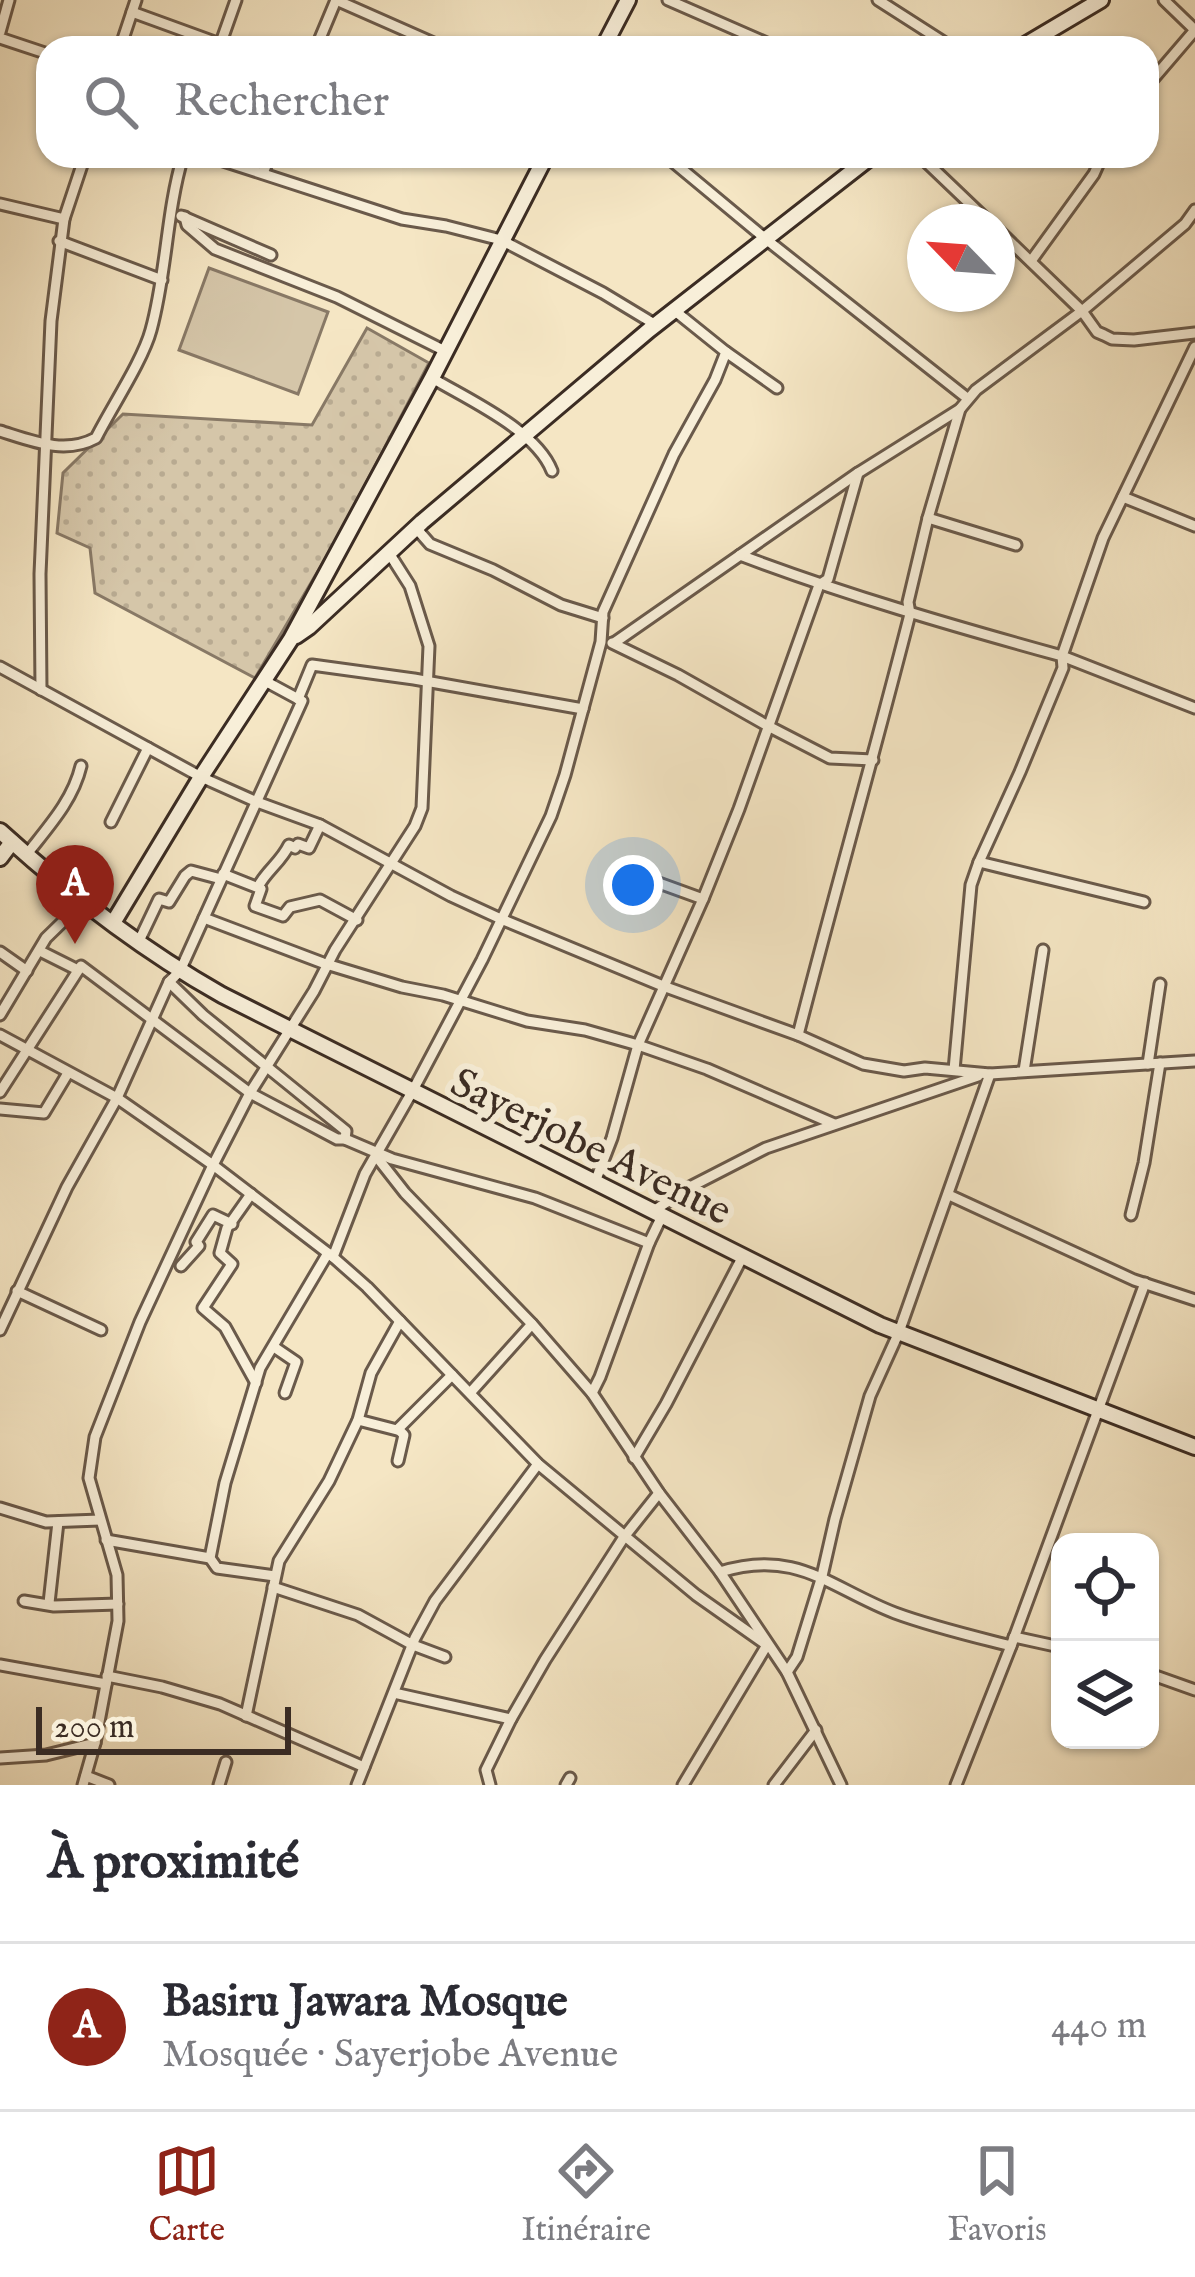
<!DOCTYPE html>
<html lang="fr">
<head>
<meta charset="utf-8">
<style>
  body { margin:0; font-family:"IM FELL English",serif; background:#f7f7f7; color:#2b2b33 }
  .controls { position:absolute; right:36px; bottom:36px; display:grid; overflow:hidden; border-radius:24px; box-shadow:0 3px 9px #0004 }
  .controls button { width:108px; height:108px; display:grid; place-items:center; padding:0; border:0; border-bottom:3px solid #e1e1e2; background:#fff; color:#2b2b33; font:60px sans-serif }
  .compass { position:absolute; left:907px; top:204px; width:108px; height:108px; border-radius:50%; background:#fff; box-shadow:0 3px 9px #0004; rotate:295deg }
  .scale { position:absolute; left:36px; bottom:30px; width:255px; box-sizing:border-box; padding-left:12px; border:6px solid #3b2c23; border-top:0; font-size:33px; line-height:42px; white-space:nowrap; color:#3b2c23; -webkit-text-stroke:9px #f8efd9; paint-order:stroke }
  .you { position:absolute; left:633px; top:885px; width:42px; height:42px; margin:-30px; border:9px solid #fff; border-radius:50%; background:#1a73e8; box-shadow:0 0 0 18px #1a73e833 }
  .badge { display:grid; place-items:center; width:78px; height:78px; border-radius:50%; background:#8f2418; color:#fff; font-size:39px; font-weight:700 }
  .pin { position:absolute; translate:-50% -99px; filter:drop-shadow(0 3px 6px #0008) }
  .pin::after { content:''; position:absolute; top:63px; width:42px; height:36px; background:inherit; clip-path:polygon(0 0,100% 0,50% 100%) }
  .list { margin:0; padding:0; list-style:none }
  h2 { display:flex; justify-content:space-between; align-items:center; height:156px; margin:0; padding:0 48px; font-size:51px }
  h2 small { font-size:39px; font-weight:400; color:#7c7c81 }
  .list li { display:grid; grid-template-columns:78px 1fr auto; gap:36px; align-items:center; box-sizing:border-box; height:168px; padding:0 48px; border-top:3px solid #e1e1e2 }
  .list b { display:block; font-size:45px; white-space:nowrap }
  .list p { margin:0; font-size:39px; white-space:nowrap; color:#7c7c81 }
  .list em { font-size:39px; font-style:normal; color:#7c7c81 }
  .icon { flex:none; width:66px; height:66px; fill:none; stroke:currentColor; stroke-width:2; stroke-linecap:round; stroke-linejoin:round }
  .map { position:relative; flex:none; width:1195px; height:1785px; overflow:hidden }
  .search { position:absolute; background:#fff; box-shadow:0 3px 9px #0004; left:36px; right:36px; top:36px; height:132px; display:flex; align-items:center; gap:30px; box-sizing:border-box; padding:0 42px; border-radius:36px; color:#7c7c81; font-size:45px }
  .sheet { height:324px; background:#fff }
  nav { display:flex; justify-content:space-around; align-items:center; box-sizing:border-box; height:168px; border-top:3px solid #e1e1e2; background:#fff; font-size:33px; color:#7c7c81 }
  nav a { display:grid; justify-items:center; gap:6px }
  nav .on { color:#8f2418 }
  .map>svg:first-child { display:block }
  .green { fill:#d5c6a9; stroke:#887966; stroke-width:3 }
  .park { fill:url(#park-dots); stroke:#887966; stroke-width:3 }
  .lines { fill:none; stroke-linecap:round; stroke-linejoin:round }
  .street-casing { stroke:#6a5a4b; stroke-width:15 }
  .secondary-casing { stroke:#3b2c23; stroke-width:20 }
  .street { stroke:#f8efd9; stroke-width:9 }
  .secondary { stroke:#f8efd9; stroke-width:14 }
  .labels { text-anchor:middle; stroke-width:12; stroke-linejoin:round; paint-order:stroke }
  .street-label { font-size:42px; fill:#3b2c23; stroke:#f8efd9 }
</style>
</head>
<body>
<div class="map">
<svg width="1195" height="1785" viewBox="0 0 1195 1785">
  <defs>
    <pattern id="park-dots" width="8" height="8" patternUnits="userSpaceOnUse" patternTransform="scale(3)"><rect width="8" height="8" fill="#d5c6a9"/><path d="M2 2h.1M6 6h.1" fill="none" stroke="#b8aa91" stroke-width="1.8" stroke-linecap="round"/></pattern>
  </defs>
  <rect width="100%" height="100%" fill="#f5e6c4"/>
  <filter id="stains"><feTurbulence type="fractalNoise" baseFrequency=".00167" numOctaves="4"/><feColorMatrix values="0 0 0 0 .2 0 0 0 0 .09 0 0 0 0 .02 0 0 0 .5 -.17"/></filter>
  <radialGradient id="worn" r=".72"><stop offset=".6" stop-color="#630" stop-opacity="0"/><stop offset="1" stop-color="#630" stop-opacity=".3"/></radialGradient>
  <polygon class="green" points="209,268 328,312 298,394 179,350"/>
  <polygon class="park" points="367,328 429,363 335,542 255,678 95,593 90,548 57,533 63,473 123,414 312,425"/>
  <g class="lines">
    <defs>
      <g id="street">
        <polyline points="336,0 445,48"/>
        <polyline points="668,0 778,48"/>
        <polyline points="878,0 953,48"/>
        <polyline points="1164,0 1195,30"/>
        <polyline points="132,12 220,44"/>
        <polyline points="0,32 9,0"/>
        <polyline points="0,38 48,54"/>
        <polyline points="120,48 136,0"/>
        <polyline points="219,48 236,0"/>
        <polyline points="316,48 336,0"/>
        <polyline points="1147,86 1195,30"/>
        <polyline points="208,156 402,219 446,226 501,240 603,293 656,325"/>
        <polyline points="666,156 767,240 967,398"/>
        <polyline points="920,156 989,222"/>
        <polyline points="263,173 270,156"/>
        <polyline points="0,204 64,219"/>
        <polyline points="181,216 271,255"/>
        <polyline points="185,217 187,225 215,249 337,297 445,351"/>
        <polyline points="997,229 1082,311 1097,332 1104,335 1112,339 1134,340 1195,333"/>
        <polyline points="59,241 162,280"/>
        <polyline points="1031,261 1094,174 1102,156"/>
        <polyline points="1195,347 1103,538 1062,656 1195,708"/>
        <polyline points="726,352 777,388"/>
        <path d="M432 378C469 400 536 430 552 471"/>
        <path d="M0 431C32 441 65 455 96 438 111 408 143 360 151 330 167 272 166 213 183 156"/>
        <polyline points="1123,497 1195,526"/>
        <polyline points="928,518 1016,545"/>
        <polyline points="416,528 430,544 493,570 561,605 603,618"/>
        <path d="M740 555C846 595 953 626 1062 656L1063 668 1020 772 979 862 971 885 954 1070"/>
        <polyline points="612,643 678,675 768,726 830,758 873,760"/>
        <polyline points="614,643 858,473 960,409 976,390 1082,311 1185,224 1195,210"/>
        <polyline points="0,667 201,777 257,802 320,825 451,896 501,919 663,986 798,1035 863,1064 904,1071 925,1068 990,1074 1195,1061"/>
        <polyline points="41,690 40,574 51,321 64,219 85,156"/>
        <polyline points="298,699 312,665 414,679 583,709"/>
        <polyline points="111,822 148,748"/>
        <path d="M27 854C49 826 73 800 81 766"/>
        <polyline points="979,862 1144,902"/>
        <polyline points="623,870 703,899"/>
        <polyline points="223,874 261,889 255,906 283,916 290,907 320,900 357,920"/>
        <path d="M258 887C266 871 281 862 289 845L295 848 298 844 309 848 320 825"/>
        <polyline points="204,918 323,963 402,987 443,995 527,1021 585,1030 638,1045 707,1069 834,1124"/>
        <polyline points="139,941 159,899 169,902 185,876 191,871 221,879"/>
        <polyline points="40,951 78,970"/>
        <polyline points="0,952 27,971"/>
        <polyline points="169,982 203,1015 346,1131 345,1139"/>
        <polyline points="0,1015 46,938 85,900"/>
        <polyline points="0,1035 117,1098 213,1165 333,1257 367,1287 538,1464 696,1595 767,1645 683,1785"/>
        <path d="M798 1035C834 895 874 755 910 614L908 602 928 518 960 409"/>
        <polyline points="1148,1064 1160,984"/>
        <polyline points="1024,1071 1043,950"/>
        <polyline points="0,1092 81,966 250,1093 337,1139 345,1139 392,1159 535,1198 649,1243"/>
        <polyline points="0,1109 44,1113 68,1073"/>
        <polyline points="376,1156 405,1193 532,1324 592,1393 659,1493 720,1572 787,1672 841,1785"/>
        <polyline points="595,1182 612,1138 638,1045 703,899 739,809 819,585 828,579 858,473"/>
        <polyline points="251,1194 227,1228 220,1253 232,1264 203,1308 225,1327 256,1383"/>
        <polyline points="949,1195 1134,1280 1195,1300"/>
        <polyline points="652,1212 688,1188 766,1148 978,1076"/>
        <polyline points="1131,1215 1144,1163 1160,1063"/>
        <polyline points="333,1257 365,1174 412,1092 482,960 551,816 565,775 601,642 603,612 674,454 715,380 726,352 675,311"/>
        <polyline points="181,1266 199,1246 196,1242 213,1215 232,1224"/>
        <polyline points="17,1291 101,1330"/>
        <polyline points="0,1330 67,1187 117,1098 169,982 180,971 302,701 265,681"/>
        <polyline points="274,1347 296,1362 285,1393"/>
        <polyline points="470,1393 532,1324"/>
        <polyline points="592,1393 600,1377 649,1243 662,1216"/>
        <polyline points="358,1420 397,1430 452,1375"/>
        <polyline points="634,1458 666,1404 743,1256"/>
        <polyline points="398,1461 404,1435 398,1429"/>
        <polyline points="0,1508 46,1522 100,1520"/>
        <polyline points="106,1540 210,1558"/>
        <path d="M720 1572C797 1548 830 1588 895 1613 933 1627 972 1636 1011 1646"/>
        <polyline points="275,1576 217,1568 210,1558 225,1483 260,1368 328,1253"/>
        <polyline points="273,1587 358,1615 413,1645 445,1657"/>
        <polyline points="24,1601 54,1606 118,1604"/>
        <polyline points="49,1603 58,1522"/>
        <polyline points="1014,1637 1060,1647"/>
        <polyline points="0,1665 106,1684"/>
        <polyline points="787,1672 797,1657 822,1576 835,1519 870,1396 899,1332 990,1074"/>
        <polyline points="1150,1674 1195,1690"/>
        <polyline points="107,1676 162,1687 220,1704 364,1767"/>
        <polyline points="394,1693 511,1719"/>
        <polyline points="246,1716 279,1561 329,1481 358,1420 371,1373 400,1321"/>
        <polyline points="0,1758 46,1755 95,1743"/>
        <polyline points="86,1776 109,1785"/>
        <polyline points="83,1785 95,1743 118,1621 117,1575 89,1478 95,1437 140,1322 213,1165 250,1093 314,991 335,950 415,826 422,808 429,646 410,586 389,553"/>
        <polyline points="219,1785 226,1762"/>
        <polyline points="357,1785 415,1638 435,1601 538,1464"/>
        <polyline points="490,1785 486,1770 511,1719 545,1660 624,1537 659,1493"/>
        <polyline points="566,1785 570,1778"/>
        <polyline points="774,1785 816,1730"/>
        <polyline points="956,1785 1011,1646 1145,1283"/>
      </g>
      <g id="secondary">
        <polyline points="603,48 628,0"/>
        <polyline points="1020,48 1101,0"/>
        <polyline points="296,636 309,627 422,522 649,330 872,156"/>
        <path d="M0 831C67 892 142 950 222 995L880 1325 1195 1447"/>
        <polyline points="0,858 12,842"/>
        <polyline points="113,923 201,777 291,639 432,378 546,156"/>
      </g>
    </defs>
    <use href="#street" class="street-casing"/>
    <use href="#secondary" class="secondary-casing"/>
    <use href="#street" class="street"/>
    <use href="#secondary" class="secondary"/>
  </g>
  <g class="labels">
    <g class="street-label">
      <text transform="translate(592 1145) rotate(26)" y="15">Sayerjobe Avenue</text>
    </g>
  </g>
  <rect width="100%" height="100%" filter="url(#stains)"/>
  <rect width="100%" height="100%" fill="url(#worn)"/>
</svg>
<div class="controls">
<button><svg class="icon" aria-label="locate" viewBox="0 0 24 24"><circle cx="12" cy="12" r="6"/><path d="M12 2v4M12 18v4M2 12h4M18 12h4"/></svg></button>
<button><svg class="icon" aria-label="layers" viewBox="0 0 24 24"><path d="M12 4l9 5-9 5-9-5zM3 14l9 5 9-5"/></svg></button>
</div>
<svg class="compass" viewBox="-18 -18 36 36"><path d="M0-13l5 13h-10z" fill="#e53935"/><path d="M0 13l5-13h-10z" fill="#7c7c81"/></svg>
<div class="scale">200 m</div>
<div class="you"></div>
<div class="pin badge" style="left:75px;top:944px">A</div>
<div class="search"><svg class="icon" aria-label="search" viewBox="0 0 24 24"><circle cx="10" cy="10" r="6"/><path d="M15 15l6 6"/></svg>Rechercher</div>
</div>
<section class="sheet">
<h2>À proximité<small></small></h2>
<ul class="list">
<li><span class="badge">A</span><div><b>Basiru Jawara Mosque</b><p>Mosquée · Sayerjobe Avenue</p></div><em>440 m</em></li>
</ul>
</section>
<nav>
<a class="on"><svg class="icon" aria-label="map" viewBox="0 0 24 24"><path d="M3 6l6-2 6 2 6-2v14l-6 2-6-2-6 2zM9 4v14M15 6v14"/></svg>Carte</a>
<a><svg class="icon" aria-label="directions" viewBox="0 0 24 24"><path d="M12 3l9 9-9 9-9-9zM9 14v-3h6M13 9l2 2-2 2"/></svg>Itinéraire</a>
<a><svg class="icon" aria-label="saved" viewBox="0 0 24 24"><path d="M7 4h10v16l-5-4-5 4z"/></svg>Favoris</a>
</nav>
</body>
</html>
